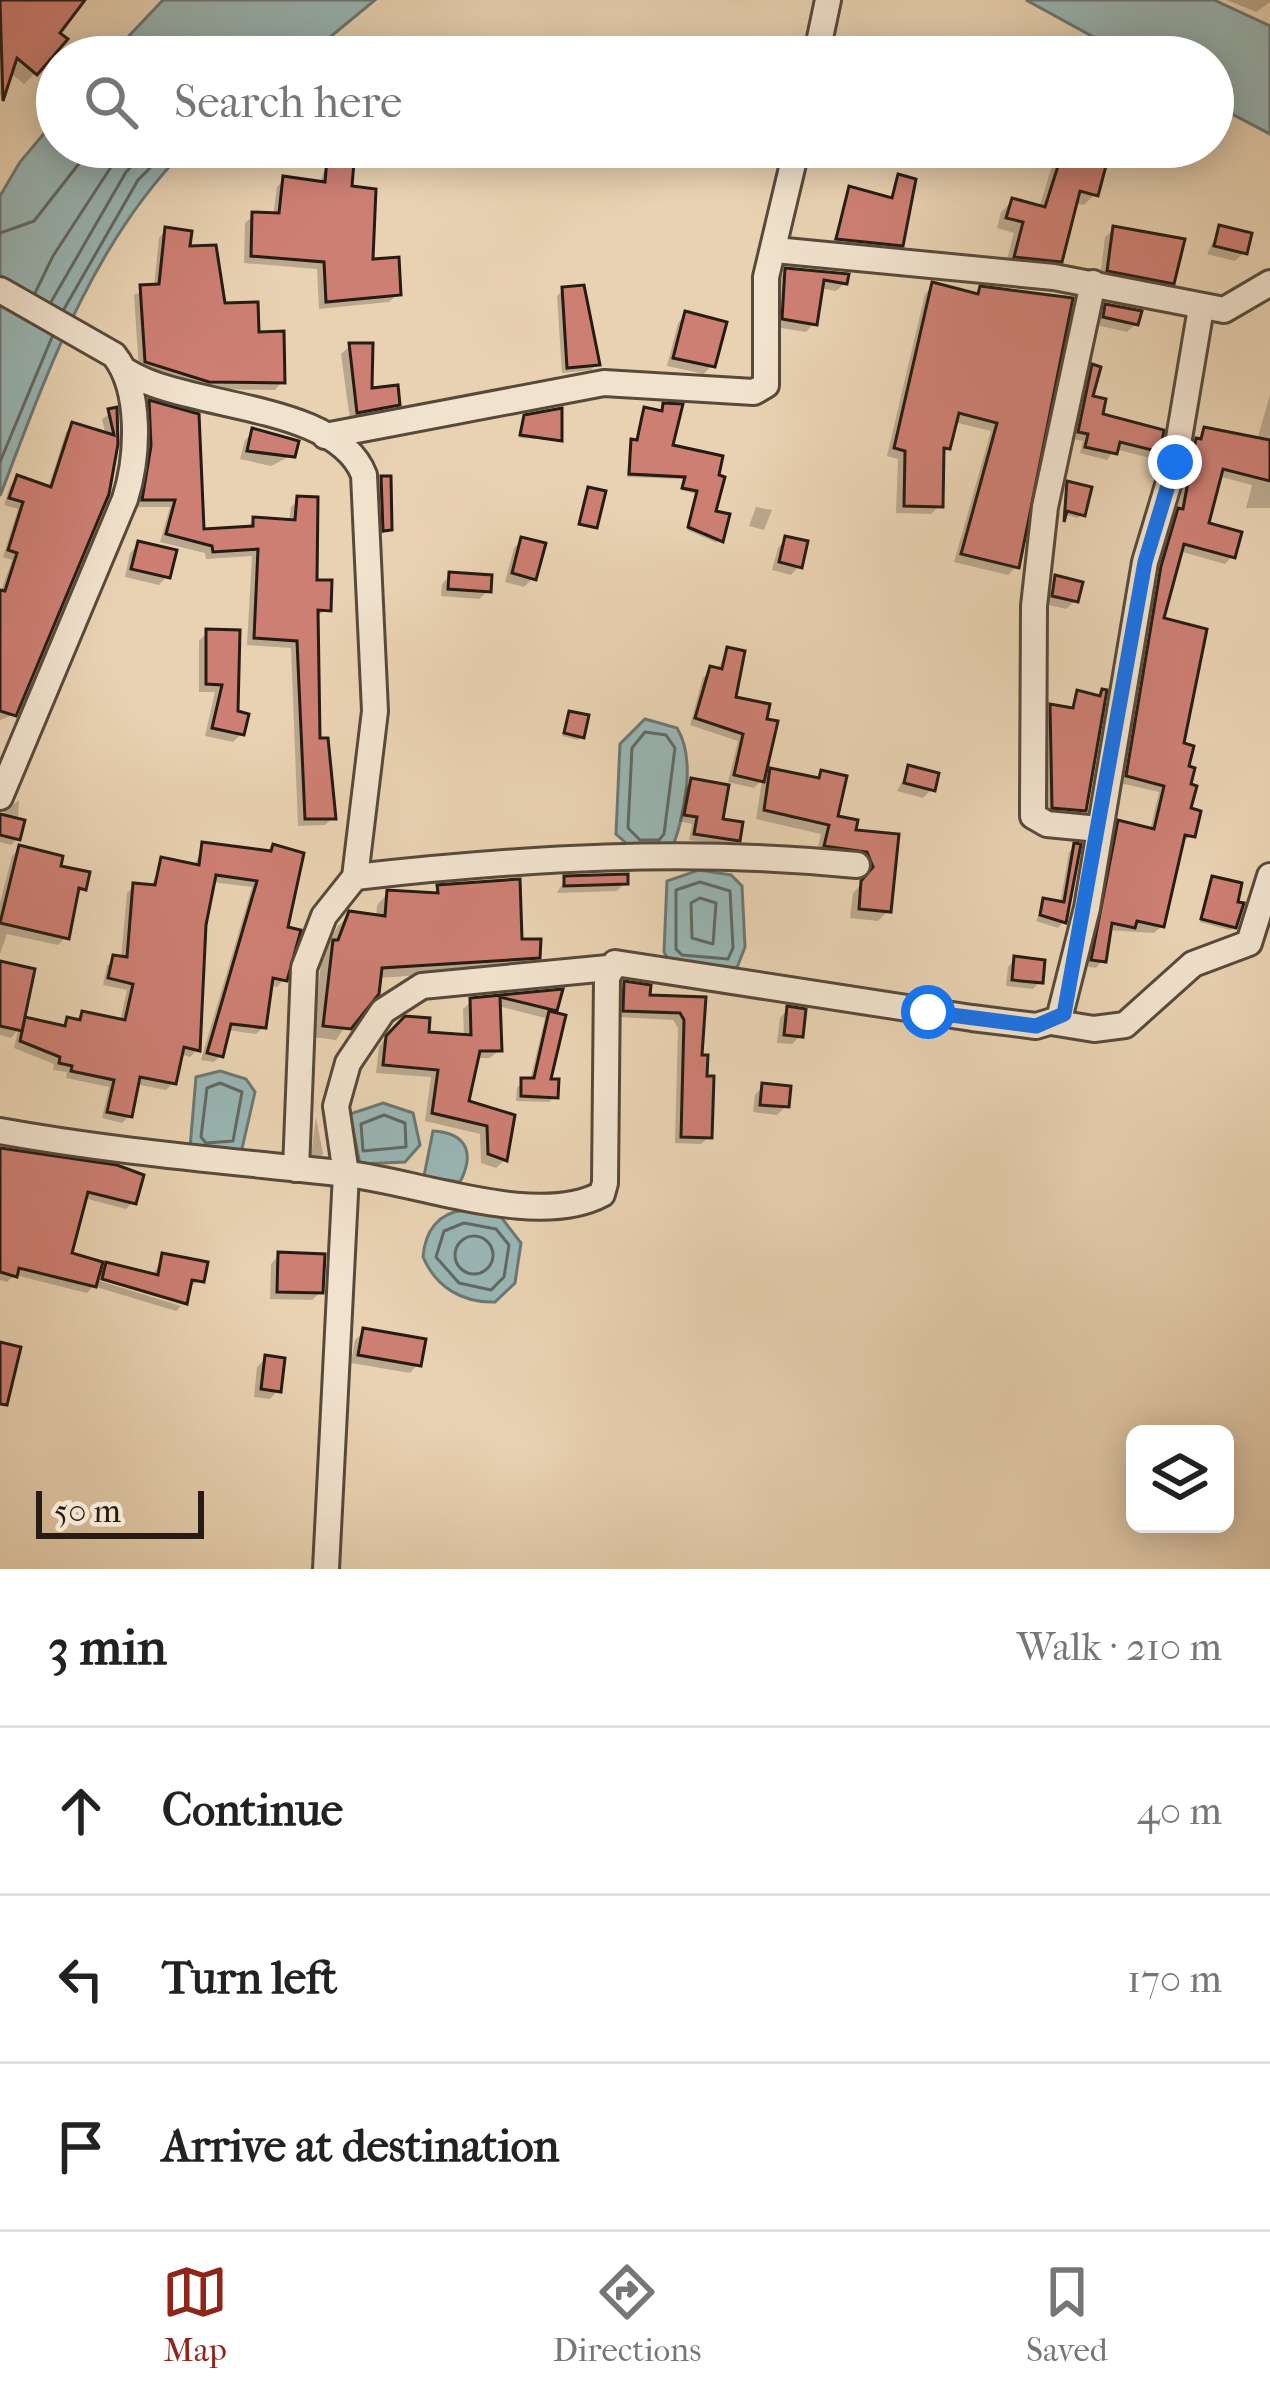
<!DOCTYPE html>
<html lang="en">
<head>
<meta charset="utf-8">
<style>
  body { margin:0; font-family:"IM FELL French Canon",serif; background:#f6f6f6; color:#222 }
  .controls { position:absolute; right:36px; bottom:36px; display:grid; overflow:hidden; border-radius:18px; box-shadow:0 6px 30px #0003 }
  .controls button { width:108px; height:108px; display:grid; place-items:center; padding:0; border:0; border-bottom:3px solid #e0e0e0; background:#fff; color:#222; font:60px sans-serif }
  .scale { position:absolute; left:36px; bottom:30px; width:168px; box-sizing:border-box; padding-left:12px; border:6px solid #261c13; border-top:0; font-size:33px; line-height:42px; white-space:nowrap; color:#261c13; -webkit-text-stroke:9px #f1e2cd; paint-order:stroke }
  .stop { position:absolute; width:36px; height:36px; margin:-27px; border:9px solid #1a73e8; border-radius:50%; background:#fff }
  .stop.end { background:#1a73e8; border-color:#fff; box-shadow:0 3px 12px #0008 }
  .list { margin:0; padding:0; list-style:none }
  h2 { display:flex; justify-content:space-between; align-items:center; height:156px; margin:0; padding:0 48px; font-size:51px }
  h2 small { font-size:39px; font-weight:400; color:#767676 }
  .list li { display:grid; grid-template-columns:78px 1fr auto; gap:36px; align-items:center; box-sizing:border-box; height:168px; padding:0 48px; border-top:3px solid #e0e0e0 }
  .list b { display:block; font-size:45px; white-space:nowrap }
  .list em { font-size:39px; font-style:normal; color:#767676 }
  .icon { flex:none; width:66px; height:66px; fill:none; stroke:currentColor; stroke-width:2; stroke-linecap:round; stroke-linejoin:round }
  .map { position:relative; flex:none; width:1270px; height:1569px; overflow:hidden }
  .search { position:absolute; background:#fff; box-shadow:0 6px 30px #0003; left:36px; right:36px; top:36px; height:132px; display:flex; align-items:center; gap:30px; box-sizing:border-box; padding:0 42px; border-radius:66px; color:#767676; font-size:45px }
  .sheet { height:660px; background:#fff }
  nav { display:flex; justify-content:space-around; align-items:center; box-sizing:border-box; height:168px; border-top:3px solid #e0e0e0; background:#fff; font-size:33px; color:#767676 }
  nav a { display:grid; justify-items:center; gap:6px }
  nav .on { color:#8f2418 }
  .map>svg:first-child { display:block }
  .water { fill:#99b6b4; stroke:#6b7874; stroke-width:3 }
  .shadow { fill:#0003 }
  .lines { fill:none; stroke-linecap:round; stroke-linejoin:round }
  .shore { stroke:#606964; stroke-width:3 }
  .building { fill:#cd7f73; stroke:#261c13; stroke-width:3 }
  .minor-casing { stroke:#574a3b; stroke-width:30 }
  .minor { stroke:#f1e2cd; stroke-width:24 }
  .route { stroke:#1a73e8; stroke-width:15 }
</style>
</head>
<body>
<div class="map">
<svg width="1270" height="1569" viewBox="0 0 1270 1569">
  <rect width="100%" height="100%" fill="#e9d2b2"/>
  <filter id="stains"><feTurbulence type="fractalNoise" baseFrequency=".00167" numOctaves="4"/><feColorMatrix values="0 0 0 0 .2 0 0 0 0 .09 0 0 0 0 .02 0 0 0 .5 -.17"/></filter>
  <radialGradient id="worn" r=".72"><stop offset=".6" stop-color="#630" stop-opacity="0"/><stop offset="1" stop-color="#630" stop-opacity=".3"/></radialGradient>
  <g class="water">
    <polygon points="163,0 375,0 306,57 109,57"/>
    <polygon points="1026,0 1214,0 1270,26 1270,134 1213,104 1213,57 1130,57"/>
    <path d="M57 118V147H188C93 241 47 373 0 496V196L20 162Z"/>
    <path d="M645 719 677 728C696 759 685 813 673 846L635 851 616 834 620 744Z"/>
    <polygon points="699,870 731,875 742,886 745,947 736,970 669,961 664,952 667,881"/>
    <polygon points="220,1071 246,1079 255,1092 241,1153 190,1148 196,1077"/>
    <polygon points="383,1103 413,1113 420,1145 405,1162 360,1164 350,1114"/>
    <path d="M433 1131C467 1133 475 1153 460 1182L424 1176Z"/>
    <path d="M464 1210 501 1217 521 1243 515 1283 495 1302C462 1303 436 1287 423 1257 425 1231 438 1213 464 1210Z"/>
  </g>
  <g class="shadow">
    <polygon points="0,0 80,0 35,73 24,84 9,72 0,98"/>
    <polygon points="1227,0 1270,0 1270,2 1256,12"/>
    <polygon points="874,147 889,147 913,153 910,156"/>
    <polygon points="940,147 970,147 964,152"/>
    <polygon points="1058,147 1108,147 1095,194 1084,205 1074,203 1060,260 1049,271 1005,267 1014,233 997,228 1001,212 1012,201 1039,208"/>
    <polygon points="328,162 348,189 370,262 398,294 389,302 319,309 317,269 244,263 245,223 254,215 273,216 277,187 285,179 319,184"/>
    <polygon points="899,178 901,244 894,251 832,245 850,189 889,200"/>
    <polygon points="1220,228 1244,253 1235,261 1207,254"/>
    <polygon points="1114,229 1172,282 1163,291 1100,279 1105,237"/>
    <polygon points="166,230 187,249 223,306 256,335 282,382 275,390 200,389 139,369 134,295 154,287 159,238"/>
    <polygon points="786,271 845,283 836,291 820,288 814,323 806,332 775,327 778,279"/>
    <polygon points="933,286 975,296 981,290 1016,567 1008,575 954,562 991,431 954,422 941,454 940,505 931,514 896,513 898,459 887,456 925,294"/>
    <polygon points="563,290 597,364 591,370 562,373 557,296"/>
    <polygon points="1106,307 1136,324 1127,332 1096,325"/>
    <polygon points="686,314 712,365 704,374 667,366 678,323"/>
    <polygon points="350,346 369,391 397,404 388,412 350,420 341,354"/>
    <polygon points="1093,368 1090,398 1099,416 1157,451 1150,458 1115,449 1107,460 1080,453 1083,441 1073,439 1086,375"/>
    <polygon points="1270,395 1270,508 1246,508 1252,485 1218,476 1205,525 1232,556 1225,564 1179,551 1160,620 1192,836 1180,842 1162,926 1154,933 1108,930 1103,960 1096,968 1085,966 1112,831 1119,823 1150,831 1159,792 1120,783 1155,576 1189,471 1190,448 1205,430 1257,440"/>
    <polygon points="150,403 201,533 245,529 254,520 289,522 291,507 299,499 314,583 328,609 315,617 317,741 333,818 325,825 298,826 291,648 247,645 252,556 206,559 205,553 160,542 170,507 136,507 144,456 142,411"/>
    <polygon points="664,406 669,447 713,513 717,543 687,530 696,494 681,490 683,479 627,477 629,445 635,443 641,414 660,414"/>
    <polygon points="114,411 115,444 13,715 0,720 0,594 12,560 3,557 18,509 4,505 10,486 17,479 48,489 66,432 73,425 106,436 102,419"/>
    <polygon points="525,418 559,440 519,438"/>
    <polygon points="253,432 292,455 271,466 240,459 245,440"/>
    <polygon points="382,479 389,529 376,538 373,488"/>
    <polygon points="1068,484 1082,514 1078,518 1063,514"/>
    <polygon points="756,507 772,510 764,530 749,526"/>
    <polygon points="786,539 799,566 791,575 772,570 778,548"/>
    <polygon points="522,540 533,578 524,587 505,582 514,548"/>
    <polygon points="139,544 167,576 159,585 125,577 130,553"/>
    <polygon points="450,575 488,591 479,599 441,596 442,584"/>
    <polygon points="1056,579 1075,601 1066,609 1045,604"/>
    <polygon points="207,632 242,733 233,742 205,736 215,692 199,692 199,641"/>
    <polygon points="727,650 732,699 762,780 754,788 728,782 738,741 690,725 703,677 717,671"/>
    <polygon points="1078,693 1084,810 1078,816 1048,813 1045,713 1051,707 1070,710"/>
    <polygon points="570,714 581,737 578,740 562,736"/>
    <polygon points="909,769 932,789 923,798 897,791"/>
    <polygon points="771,771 815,781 822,773 835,818 853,832 896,836 888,911 878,921 850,918 853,893 865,880 862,867 816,855 821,834 756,819 762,781"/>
    <polygon points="692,781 737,839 730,846 689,840 692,824 679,821 685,788"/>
    <polygon points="19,800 17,839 11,845 0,842 0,815"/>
    <polygon points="203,845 268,854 274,847 285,929 284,979 277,987 269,985 264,1027 256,1034 227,1030 221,1055 214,1062 201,1060 252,887 212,882 203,924 197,1050 190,1057 179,1054 173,1083 166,1090 135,1084 129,1116 122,1123 102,1118 109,1087 66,1078 67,1072 53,1070 54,1064 14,1048 18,1030 11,1038 0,1035 0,964 20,1027 26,1020 61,1028 83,1014 120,1022 127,990 103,985 107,965 121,959 127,893 134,886 151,887 162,860 194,867"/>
    <polygon points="1075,846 1063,922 1058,928 1036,921 1044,902 1060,904 1069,852"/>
    <polygon points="20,848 84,888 74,898 66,937 58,945 7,934 0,954 0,903 12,856"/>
    <polygon points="565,879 625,882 617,891 557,893"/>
    <polygon points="1212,879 1234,927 1230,930 1200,922"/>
    <polygon points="439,888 537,957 526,968 378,978 336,1040 313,1037 322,954 338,926 350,915 376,918 377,905 388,893 431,896"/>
    <polygon points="1015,959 1040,982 1033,989 1006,986 1008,967"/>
    <polygon points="625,984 647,998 703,1000 699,1058 709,1137 701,1144 675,1143 678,1028 673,1020 617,1017 617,992"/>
    <polygon points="559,992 550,1014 547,1082 555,1097 549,1102 516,1101 517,1087 530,1081 545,1018 498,1006 499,1050 490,1058 475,1058 465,1103 512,1117 505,1160 496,1168 481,1163 480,1134 425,1121 431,1077 376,1073 379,1047 387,1035 464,1038 463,1009 472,1001"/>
    <polygon points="788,1009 801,1035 792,1044 777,1043 780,1018"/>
    <polygon points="763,1086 786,1106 777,1115 753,1112 755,1095"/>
    <polygon points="316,1117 323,1154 320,1157 311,1156"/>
    <polygon points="0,1151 133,1202 126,1209 84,1198 68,1256 87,1277 181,1306 176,1311 93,1286 87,1293 15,1275 7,1282 0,1280"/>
    <polygon points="279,1255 321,1292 312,1300 270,1299 271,1264"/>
    <polygon points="163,1256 201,1280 187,1288 182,1305 182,1300 98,1274 107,1265 152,1277"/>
    <polygon points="364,1332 418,1364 410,1373 351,1363 355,1340"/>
    <polygon points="266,1358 278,1390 270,1399 254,1397 257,1367"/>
  </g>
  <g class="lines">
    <g class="shore">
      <polyline points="0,233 34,221 92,147"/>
      <polyline points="35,293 53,256 124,147"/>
      <polyline points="51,302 126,172 150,147"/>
      <polyline points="64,309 138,180 171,147"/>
      <polyline points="0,462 52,337"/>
      <polygon points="645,732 666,735 675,748 664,834 659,840 640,840 628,828 632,748"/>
      <polygon points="700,882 730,891 733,948 728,959 682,955 676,949 676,890"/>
      <polygon points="700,898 716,903 713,944 692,938 691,903"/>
      <polygon points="220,1083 242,1092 233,1141 206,1143 201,1137 207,1088"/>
      <polygon points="384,1115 405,1123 406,1147 363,1151 361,1124"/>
      <polygon points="464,1223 496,1229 509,1245 504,1277 491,1290 459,1283 436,1257 444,1231"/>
      <circle cx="474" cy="1255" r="19"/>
    </g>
  </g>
  <g class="building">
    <polygon points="0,0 85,0 60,33 68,39 37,75 17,58 3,101"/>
    <polygon points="1064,147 1111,147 1098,196 1080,191 1062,262 1014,257 1023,222 1006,218 1012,198 1045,207"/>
    <polygon points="327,159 354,162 352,186 376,189 373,259 399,257 401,295 326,302 324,262 251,256 252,212 279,213 283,176 325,182"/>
    <polygon points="898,174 916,179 903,246 836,239 849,186 892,198"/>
    <polygon points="1219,225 1252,233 1247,254 1214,246"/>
    <polygon points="1113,226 1185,239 1174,284 1107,271"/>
    <polygon points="165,227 192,231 190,246 216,245 225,303 258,302 259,332 284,331 285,383 209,382 145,362 140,285 159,284"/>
    <polygon points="785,268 849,274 847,284 824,280 817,325 782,319"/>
    <polygon points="932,282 978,294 980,286 1073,298 1019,568 961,554 997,423 959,413 950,449 944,448 943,507 904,506 905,451 894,448"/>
    <polygon points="584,285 600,365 567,368 562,287"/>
    <polygon points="1105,304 1142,311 1138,325 1103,317"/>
    <polygon points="685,311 727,322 715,367 673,358"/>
    <polygon points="349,343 373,343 372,388 398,385 400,405 357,413"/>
    <polygon points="1092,364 1101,367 1093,396 1106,399 1103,414 1164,430 1160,452 1120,442 1117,454 1085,447 1088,434 1078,432"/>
    <polygon points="149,400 199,414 204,529 253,526 253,517 295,520 297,496 318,497 317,580 332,580 331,611 318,610 320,738 328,738 336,819 305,819 297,641 254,638 258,549 213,552 212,546 166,534 175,500 142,500 151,446"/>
    <polygon points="663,403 683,404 673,445 723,456 719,475 725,477 716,511 730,514 723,542 688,527 697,491 682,488 685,477 629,474 631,439 637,440 644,407 662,411"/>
    <polygon points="117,407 118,444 109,494 16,716 0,711 0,590 5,591 17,553 8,550 23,502 9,498 17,475 51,487 72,422 114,435 108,409"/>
    <polygon points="562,408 562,441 520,435 524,415"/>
    <polygon points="1204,427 1270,440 1270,481 1223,469 1209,523 1242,532 1235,558 1184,544 1164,618 1207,629 1184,743 1194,746 1189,766 1195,768 1191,784 1197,786 1191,808 1201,811 1195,837 1185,835 1164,927 1137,921 1135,928 1112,923 1106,962 1091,960 1118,820 1154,829 1164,786 1126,776 1161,566 1178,508 1183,509 1196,438 1201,439"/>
    <polygon points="252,428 299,441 295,457 247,451"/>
    <polygon points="381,476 391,476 392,530 383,531"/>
    <polygon points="1067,481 1092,487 1085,516 1067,511 1064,522"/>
    <polygon points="588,487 606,491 597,528 579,524"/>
    <polygon points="785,536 808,541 802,568 779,562"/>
    <polygon points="521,537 546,543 536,580 512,573"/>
    <polygon points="138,541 177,550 170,578 131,569"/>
    <polygon points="449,572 492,575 491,592 448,589"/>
    <polygon points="1055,575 1083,582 1078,602 1052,596"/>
    <polygon points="206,629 240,630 238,711 249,714 244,735 212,728 222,685 206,684"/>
    <polygon points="727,647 745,651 736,697 770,704 767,719 778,721 764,782 734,775 743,734 695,718 710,666 722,669"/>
    <polygon points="1102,689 1107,690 1086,811 1052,808 1050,704 1073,708 1077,690 1100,696"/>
    <polygon points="569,711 589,715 584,738 564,733"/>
    <polygon points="908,765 939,773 935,791 904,783"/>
    <polygon points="770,768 819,778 821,770 847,776 838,816 858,820 856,830 899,834 891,912 859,909 861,881 873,867 867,852 824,846 829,825 764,810"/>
    <polygon points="691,778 729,785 723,819 743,822 740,841 694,834 697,817 684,815"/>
    <polygon points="0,814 25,820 20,840 0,835"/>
    <polygon points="202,842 271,851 273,844 304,853 288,927 301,930 287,981 273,978 266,1028 231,1024 223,1057 207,1053 257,881 216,875 206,925 200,1051 184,1047 176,1084 140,1077 132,1117 107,1112 114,1080 71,1071 72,1066 59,1063 60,1057 20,1041 25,1017 65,1026 67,1017 80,1020 82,1011 125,1020 133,984 108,978 113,955 127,957 133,883 155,885 161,857 199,865"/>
    <polygon points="1074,843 1081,844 1066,923 1040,915 1043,898 1064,902"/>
    <polygon points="19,845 63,856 61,866 90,872 86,890 79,888 69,939 0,923"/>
    <polygon points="628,874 628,884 564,886 564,876"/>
    <polygon points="1212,876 1242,883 1238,902 1244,903 1236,928 1201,919"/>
    <polygon points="520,879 522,939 541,939 540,958 382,968 379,994 351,1029 323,1026 333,940 338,940 349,911 385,916 387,890 438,893 437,885"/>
    <polygon points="1014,956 1045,960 1043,983 1012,980"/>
    <polygon points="0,961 35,969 22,1031 0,1026"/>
    <polygon points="624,981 651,985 650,995 706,997 702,1055 708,1055 707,1076 714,1076 712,1138 681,1137 684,1020 680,1013 623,1011"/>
    <polygon points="563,989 557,1011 500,997 502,1051 480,1051 469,1101 515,1115 507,1161 488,1154 487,1126 432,1113 438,1070 383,1065 386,1036 405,1016 430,1018 429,1032 471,1035 470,998"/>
    <polygon points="787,1006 806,1009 803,1037 784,1035"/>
    <polygon points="549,1011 566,1015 551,1079 559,1079 558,1098 521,1096 521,1078 534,1078"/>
    <polygon points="762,1083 791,1086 789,1107 760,1105"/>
    <polygon points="0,1148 117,1165 144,1175 136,1204 88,1192 72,1253 103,1262 96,1287 19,1268 17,1277 0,1272"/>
    <polygon points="278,1252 325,1254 323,1293 277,1292"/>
    <polygon points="162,1253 208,1262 204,1282 192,1280 187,1304 102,1279 106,1262 158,1275"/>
    <polygon points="363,1328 426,1339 421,1366 358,1355"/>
    <polygon points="0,1342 21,1347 7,1405 0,1404"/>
    <polygon points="265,1355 285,1358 281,1392 261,1389"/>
  </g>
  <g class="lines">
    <defs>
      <g id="minor">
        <polyline points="816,57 828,0"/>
        <polyline points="775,250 1054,277 1224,310 1270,283"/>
        <polyline points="1093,283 1045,507 1034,606 1033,803 1033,816 1047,824 1099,829"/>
        <path d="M0 290 114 355C142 390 138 458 125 499L0 797"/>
        <path d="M126 371C186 410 336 402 364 475L375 711 355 877 324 916 304 968 296 1169"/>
        <polyline points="325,436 604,383 754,392 766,385 766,277 797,147"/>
        <path d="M355 877C523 858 689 848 857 865"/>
        <polyline points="1051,1022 1094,1029 1125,1025 1193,964 1249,943 1270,876"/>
        <path d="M0 1131C115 1152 231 1161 348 1174 418 1182 537 1229 602 1194L605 1183 607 977 615 963 972 1018 1036 1026 1059 1019 1087 908 1145 562 1175 462 1201 308"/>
        <polyline points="326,1569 346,1174 336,1106 348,1063 383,1011 422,986 608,968"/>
      </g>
    </defs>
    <use href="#minor" class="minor-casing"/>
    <use href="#minor" class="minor"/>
  </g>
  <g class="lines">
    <polyline class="route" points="928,1012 1036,1026 1064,1014 1145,562 1175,462"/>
  </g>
  <rect width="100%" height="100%" filter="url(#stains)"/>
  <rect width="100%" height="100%" fill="url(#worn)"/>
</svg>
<div class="controls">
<button><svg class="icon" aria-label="layers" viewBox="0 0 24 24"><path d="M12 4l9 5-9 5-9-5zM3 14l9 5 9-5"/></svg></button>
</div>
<div class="scale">50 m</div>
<div class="stop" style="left:928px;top:1012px"></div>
<div class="stop end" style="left:1175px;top:462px"></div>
<div class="search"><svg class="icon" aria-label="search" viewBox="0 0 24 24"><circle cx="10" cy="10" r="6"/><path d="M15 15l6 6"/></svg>Search here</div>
</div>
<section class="sheet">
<h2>3 min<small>Walk · 210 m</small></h2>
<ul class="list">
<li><svg class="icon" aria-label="ahead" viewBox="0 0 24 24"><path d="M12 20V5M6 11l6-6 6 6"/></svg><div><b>Continue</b></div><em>40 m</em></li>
<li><svg class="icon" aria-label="left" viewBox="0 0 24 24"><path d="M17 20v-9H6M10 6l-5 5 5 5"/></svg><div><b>Turn left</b></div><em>170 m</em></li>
<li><svg class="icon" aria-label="arrive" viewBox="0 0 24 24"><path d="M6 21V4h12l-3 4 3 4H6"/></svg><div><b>Arrive at destination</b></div></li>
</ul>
</section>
<nav>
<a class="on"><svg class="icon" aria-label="map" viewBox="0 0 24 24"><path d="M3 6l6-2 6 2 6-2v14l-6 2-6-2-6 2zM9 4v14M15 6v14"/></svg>Map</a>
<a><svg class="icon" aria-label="directions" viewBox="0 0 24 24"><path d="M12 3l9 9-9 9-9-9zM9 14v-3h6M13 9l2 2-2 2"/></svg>Directions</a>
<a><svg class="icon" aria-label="saved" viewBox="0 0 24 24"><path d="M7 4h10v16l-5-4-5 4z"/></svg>Saved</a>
</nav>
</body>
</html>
